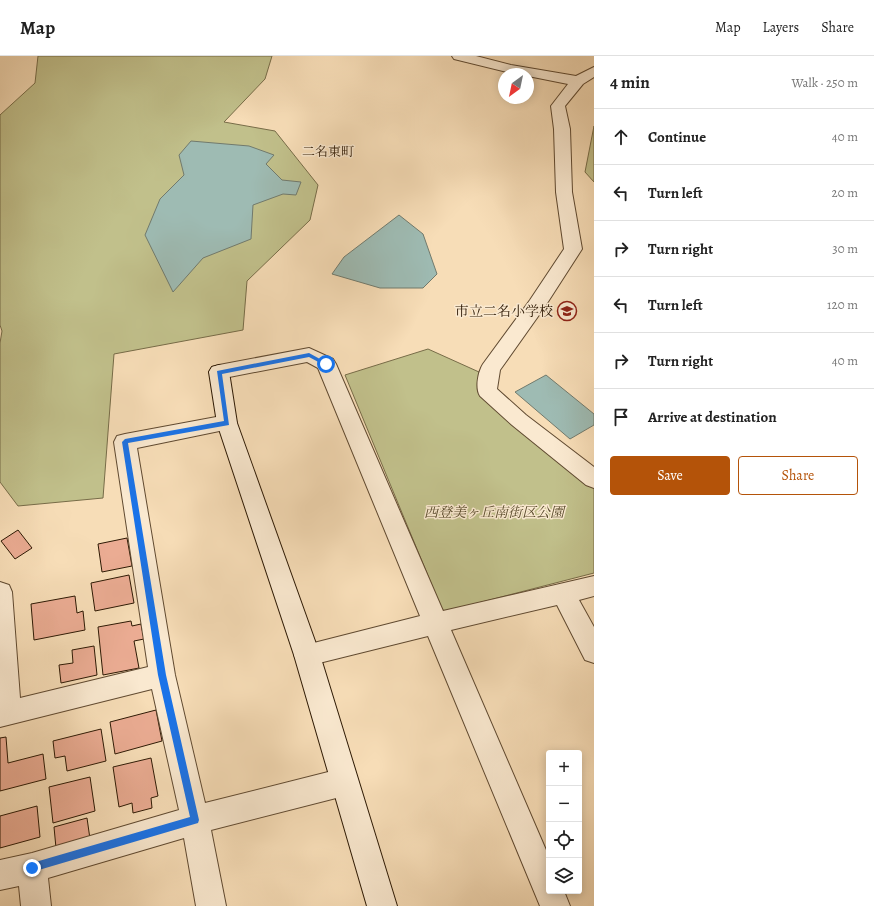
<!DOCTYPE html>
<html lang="en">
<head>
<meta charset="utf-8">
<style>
  body { margin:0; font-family:Alegreya,"Noto Serif JP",serif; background:#f6f6f6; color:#222 }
  .controls { position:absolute; right:12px; bottom:12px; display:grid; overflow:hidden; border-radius:4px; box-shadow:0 2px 10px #0003 }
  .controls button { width:36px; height:36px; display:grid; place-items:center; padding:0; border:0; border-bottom:1px solid #e0e0e0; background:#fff; color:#222; font:20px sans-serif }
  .compass { position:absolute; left:498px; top:12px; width:36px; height:36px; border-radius:50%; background:#fff; box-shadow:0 2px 10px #0003; rotate:213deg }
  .stop { position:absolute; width:12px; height:12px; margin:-9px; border:3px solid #1a73e8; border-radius:50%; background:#fff }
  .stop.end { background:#1a73e8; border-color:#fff; box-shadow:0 1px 4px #0008 }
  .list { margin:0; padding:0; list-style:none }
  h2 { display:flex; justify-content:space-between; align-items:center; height:52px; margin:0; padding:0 16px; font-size:17px }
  h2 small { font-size:13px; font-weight:400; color:#767676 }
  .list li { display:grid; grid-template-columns:26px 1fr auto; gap:12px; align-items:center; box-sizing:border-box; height:56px; padding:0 16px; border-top:1px solid #e0e0e0 }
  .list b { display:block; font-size:15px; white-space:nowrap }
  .list em { font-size:13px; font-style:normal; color:#767676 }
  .actions { display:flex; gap:8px; padding:12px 16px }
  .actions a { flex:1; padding:9px 0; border:1px solid #b45309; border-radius:4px; text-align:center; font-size:14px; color:#b45309 }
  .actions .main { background:#b45309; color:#fff }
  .icon { flex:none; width:22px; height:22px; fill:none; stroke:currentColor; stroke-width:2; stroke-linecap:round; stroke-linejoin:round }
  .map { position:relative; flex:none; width:594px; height:850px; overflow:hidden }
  header { display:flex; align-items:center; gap:24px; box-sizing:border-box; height:56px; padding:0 20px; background:#fff; border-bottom:1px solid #e0e0e0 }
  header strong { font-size:19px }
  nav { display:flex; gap:22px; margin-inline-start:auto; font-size:14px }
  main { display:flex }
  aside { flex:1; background:#fff }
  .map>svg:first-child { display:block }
  .green { fill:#c1c08b; stroke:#776c48 }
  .water { fill:#9ebbb3; stroke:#717a6d }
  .building { fill:#ebac93; stroke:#2d1904 }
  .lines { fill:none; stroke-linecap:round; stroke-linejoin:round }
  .street-casing { stroke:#604a31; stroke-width:2 }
  .secondary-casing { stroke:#2d1904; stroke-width:2 }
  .street { fill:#fae9d0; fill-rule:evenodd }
  .secondary { fill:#fae9d0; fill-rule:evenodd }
  .route { fill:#1a73e8 }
  .labels { text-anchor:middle; stroke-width:3; stroke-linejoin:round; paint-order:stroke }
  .far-neighbourhood-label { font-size:13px; fill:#2d1904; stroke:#fae9d0 }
  .poi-label { font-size:14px; fill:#2d1904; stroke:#fae9d0; text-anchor:end }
  .park-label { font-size:14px; font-style:italic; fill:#594b2c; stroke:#fae9d0 }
</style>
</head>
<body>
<header>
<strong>Map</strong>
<nav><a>Map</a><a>Layers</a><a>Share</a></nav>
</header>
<main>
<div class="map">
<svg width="594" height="850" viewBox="0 0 594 850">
  <rect width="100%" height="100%" fill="#f7ddb7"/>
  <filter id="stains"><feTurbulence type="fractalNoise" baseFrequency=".005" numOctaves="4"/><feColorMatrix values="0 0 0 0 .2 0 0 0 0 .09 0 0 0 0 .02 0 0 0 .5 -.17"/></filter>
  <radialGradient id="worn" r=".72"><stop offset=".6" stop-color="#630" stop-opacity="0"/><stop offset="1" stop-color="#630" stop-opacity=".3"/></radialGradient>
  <g class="green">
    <polygon points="38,0 272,0 265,23 224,66 275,75 318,129 310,164 247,225 243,274 114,298 103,442 18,450 0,426 0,287 2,275 0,269 0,59 35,27"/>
    <polygon points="594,70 594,126 585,116"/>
    <polygon points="428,293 479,316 480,337 594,427 594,517 443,556 345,319"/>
  </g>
  <g class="water">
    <polygon points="191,85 249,90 274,99 266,108 282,124 301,126 296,139 283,138 253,149 251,183 203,202 173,236 145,179 160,143 184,119 179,99"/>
    <polygon points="399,159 423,178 437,218 423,232 380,232 332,218 344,201"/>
    <polygon points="546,319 594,358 594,369 570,383 515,336"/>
  </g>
  <g class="building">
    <polygon points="18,474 32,492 15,503 1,485"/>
    <polygon points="127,482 132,510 102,516 98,488"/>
    <polygon points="129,519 134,547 95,555 91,527"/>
    <polygon points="75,540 77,557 83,555 85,574 34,584 31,548"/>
    <polygon points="131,565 132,570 141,568 144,583 134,585 139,612 103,619 98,571"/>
    <polygon points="94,590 97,619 61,627 59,609 73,607 72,594"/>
    <polygon points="156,654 162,685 115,698 110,666"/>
    <polygon points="101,673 106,705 67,715 65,700 55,702 53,685"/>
    <polygon points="6,681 8,707 43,698 46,723 0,735 0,682"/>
    <polygon points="151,702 158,740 151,742 152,752 133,757 132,747 119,751 113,711"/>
    <polygon points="90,721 95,755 53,767 49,731"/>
    <polygon points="37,750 40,781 0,792 0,760"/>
    <polygon points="87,762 90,783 56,792 54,771"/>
  </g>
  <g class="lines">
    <defs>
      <g id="street">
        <path d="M452 0H476L511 9 576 20 594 11V21L583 28 565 50 570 73 572 136 582 193 544 252 500 314 497 333 526 359 594 411V432L586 429 512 369 480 340C475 332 478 316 483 308L530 244 564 193 556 136 554 73 551 50 568 28 528 20V18L511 17 454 3Z"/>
        <polygon points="309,292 333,303 336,308 443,555 594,520 594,540 579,544 594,571 594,607 585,604 557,549 451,574 549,801 549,835 564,835 570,850 540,850 428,580 307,610 298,607 294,599 298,591 420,560 318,312 307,306 219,323 212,321 209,316 212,311 219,309"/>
        <polygon points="227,359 234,362 237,367 234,372 137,392 175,619 205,747 344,712 354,716 358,726 354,736 344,740 211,774 226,850 196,850 184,782 48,822 51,850 21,850 19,830 0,834 0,804 32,797 179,754 152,633 0,671 0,526 9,529 12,536 20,642 148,611 114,386 117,380 125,378"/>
      </g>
      <polygon id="secondary" points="219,309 226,311 229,316 237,367 320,599 397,850 367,850 294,599 217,367 209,316 212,311"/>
    </defs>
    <use href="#street" class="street-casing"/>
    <use href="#secondary" class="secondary-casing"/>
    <use href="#street" class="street"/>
    <use href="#secondary" class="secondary"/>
  </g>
  <polygon class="route" points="309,297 329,308 324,309 309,301 222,318 229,369 128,387 166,619 199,764 198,767 32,816 29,815 28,812 29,808 32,807 190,761 158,619 122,386 125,383 224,365 217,315"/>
  <defs>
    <symbol id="school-ring" viewBox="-11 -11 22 22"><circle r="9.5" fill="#fae9d0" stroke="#8f2418" stroke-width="1.5"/><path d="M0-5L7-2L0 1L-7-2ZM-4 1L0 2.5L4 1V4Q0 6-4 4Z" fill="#8f2418"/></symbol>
  </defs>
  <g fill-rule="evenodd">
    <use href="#school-ring" x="556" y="244" width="22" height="22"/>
  </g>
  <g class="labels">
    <g class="far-neighbourhood-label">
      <text x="328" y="100">二名東町</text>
    </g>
    <g class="poi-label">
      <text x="553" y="260">市立二名小学校</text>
    </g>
    <g class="park-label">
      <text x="494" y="461">西登美ヶ丘南街区公園</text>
    </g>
  </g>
  <rect width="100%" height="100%" filter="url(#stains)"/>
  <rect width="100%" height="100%" fill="url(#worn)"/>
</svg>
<div class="controls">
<button>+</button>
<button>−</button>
<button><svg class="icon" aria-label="locate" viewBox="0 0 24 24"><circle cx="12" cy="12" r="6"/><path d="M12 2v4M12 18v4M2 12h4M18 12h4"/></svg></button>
<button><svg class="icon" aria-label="layers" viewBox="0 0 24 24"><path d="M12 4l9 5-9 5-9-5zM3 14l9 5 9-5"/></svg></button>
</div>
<svg class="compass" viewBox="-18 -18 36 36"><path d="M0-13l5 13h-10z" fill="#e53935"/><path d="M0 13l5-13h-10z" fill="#767676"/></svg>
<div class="stop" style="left:326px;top:308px"></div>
<div class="stop end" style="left:32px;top:812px"></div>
</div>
<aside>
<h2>4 min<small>Walk · 250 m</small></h2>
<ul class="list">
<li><svg class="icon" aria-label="ahead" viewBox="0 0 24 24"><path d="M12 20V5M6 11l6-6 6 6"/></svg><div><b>Continue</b></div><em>40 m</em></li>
<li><svg class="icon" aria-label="left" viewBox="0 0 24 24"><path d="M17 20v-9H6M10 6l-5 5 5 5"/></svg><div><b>Turn left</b></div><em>20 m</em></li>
<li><svg class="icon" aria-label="right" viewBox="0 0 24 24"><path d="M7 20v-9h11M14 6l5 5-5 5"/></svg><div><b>Turn right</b></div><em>30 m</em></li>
<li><svg class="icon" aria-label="left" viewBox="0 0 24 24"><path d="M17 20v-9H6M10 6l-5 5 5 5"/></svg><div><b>Turn left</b></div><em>120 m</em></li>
<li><svg class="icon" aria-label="right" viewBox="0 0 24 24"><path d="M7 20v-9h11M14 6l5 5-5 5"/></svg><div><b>Turn right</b></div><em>40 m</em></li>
<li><svg class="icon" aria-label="arrive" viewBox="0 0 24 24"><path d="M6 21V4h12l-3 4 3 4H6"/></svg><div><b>Arrive at destination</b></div></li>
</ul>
<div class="actions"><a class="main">Save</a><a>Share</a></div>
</aside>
</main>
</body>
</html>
